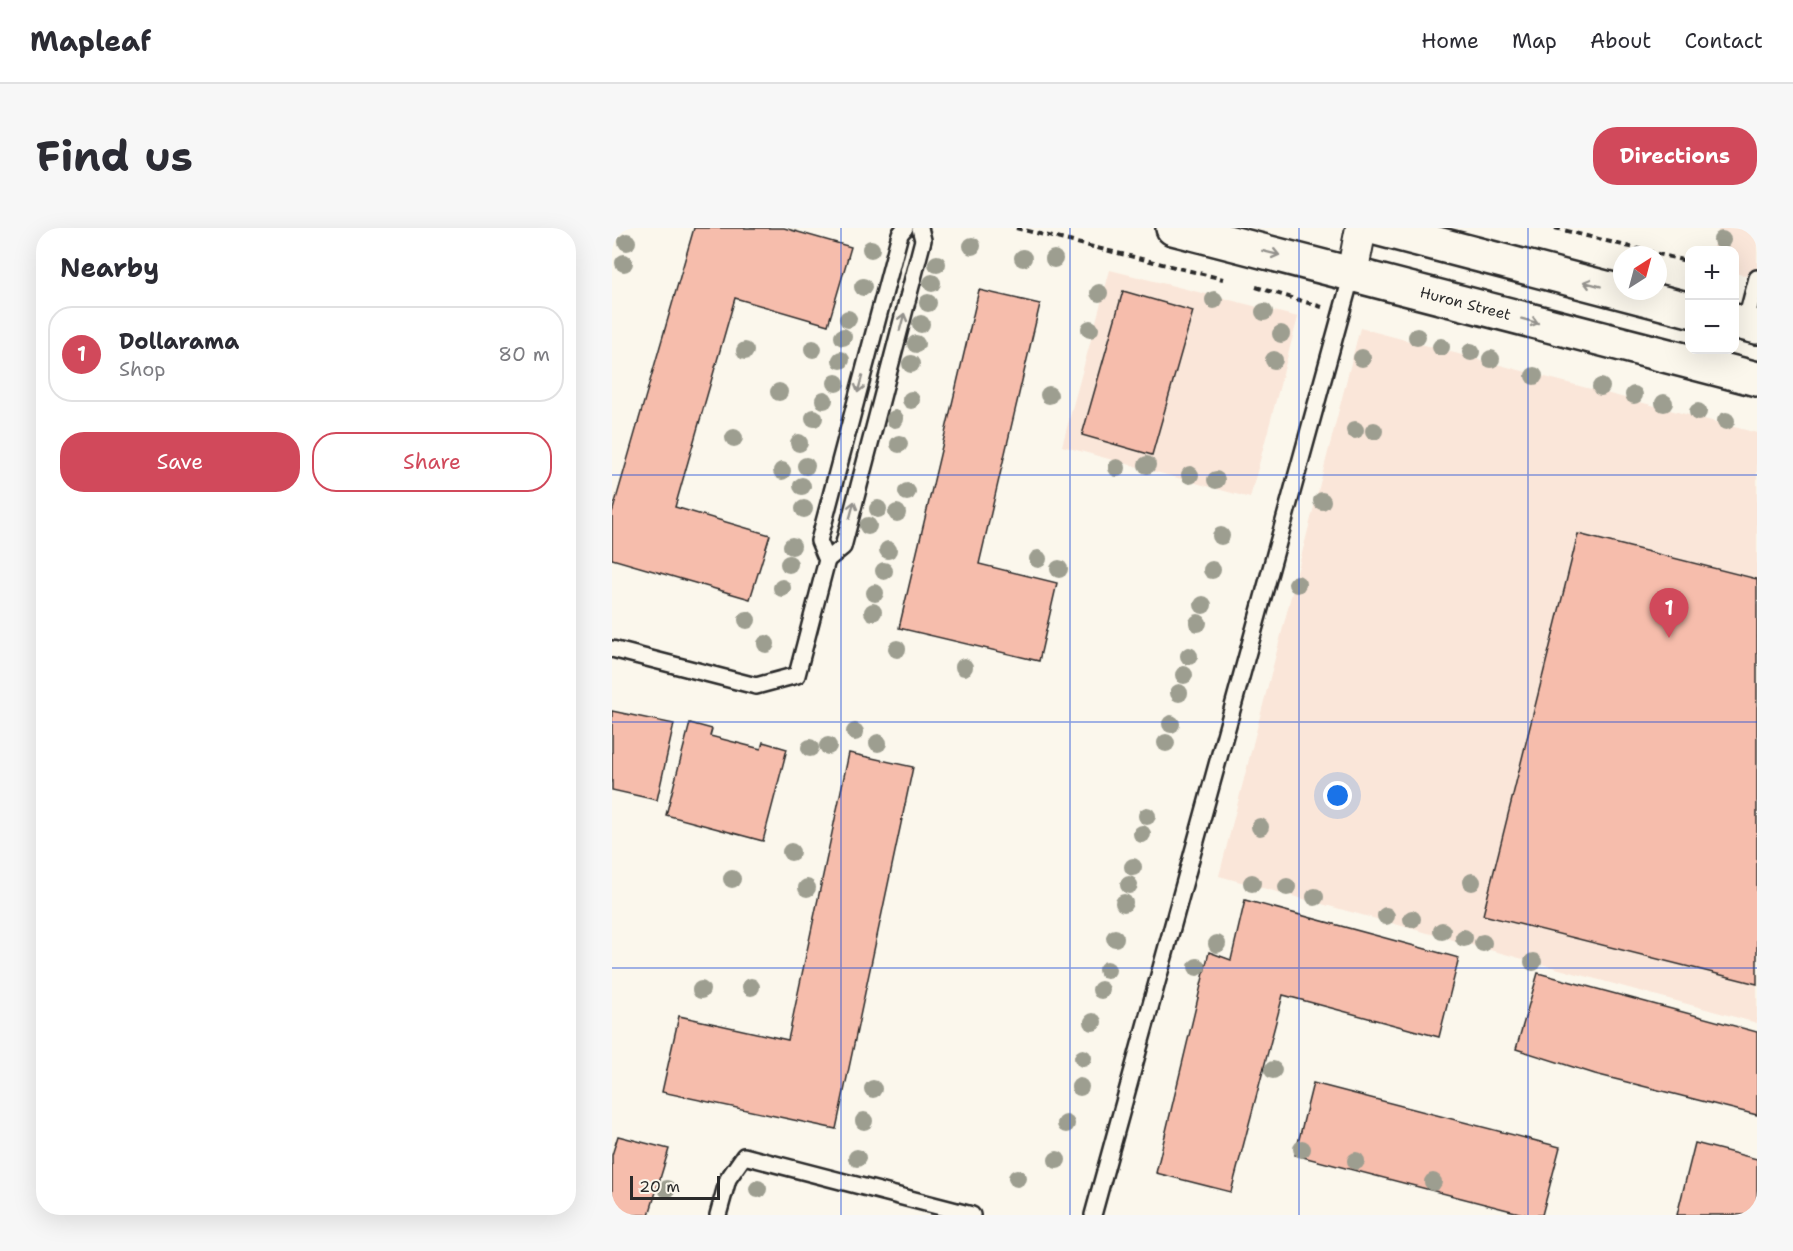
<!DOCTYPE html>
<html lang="en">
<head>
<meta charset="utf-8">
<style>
  body { margin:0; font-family:"Shantell Sans",sans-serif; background:#f7f7f7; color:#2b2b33 }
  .controls { position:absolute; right:18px; top:18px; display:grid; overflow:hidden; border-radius:12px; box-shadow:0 6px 24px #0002 }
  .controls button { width:54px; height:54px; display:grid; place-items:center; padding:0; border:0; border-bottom:2px solid #e1e1e2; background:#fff; color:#2b2b33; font:30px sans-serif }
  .compass { position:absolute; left:1001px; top:18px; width:54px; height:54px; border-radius:50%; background:#fff; box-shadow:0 6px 24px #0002; rotate:36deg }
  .scale { position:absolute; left:18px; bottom:15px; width:90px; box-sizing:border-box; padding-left:6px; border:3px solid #2b2b2b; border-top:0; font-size:16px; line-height:21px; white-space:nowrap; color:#2b2b2b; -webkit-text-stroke:4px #fbf7ec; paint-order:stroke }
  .you { position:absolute; left:726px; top:568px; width:21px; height:21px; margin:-15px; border:4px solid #fff; border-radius:50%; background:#1a73e8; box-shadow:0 0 0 9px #1a73e833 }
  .badge { display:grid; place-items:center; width:39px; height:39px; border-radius:50%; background:#d1495b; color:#fff; font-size:20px; font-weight:700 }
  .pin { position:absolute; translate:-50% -50px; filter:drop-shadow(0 2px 3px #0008) }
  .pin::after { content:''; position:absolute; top:32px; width:21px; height:18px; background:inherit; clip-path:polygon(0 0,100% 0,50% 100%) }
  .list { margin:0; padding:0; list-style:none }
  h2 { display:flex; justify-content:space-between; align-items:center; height:78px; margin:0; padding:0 24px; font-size:26px }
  h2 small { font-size:20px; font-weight:400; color:#7c7c81 }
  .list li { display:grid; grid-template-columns:39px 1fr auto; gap:18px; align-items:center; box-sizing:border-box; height:96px; margin:0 12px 12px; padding:0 12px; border:2px solid #e1e1e2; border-radius:24px }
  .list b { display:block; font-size:22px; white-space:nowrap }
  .list p { margin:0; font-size:20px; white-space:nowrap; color:#7c7c81 }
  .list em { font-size:20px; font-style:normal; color:#7c7c81 }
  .actions { display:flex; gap:12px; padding:18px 24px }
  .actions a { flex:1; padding:14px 0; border:2px solid #d1495b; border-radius:24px; text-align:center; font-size:21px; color:#d1495b }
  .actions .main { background:#d1495b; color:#fff }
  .map { position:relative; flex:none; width:1145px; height:987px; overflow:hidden; border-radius:24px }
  header { display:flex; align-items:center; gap:36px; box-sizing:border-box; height:84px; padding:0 30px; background:#fff; border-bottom:2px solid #e1e1e2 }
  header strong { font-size:28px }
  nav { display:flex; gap:33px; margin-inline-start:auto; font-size:21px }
  .intro { display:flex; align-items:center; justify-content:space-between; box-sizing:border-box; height:144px; padding:0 36px }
  h1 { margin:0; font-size:42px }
  .button { padding:15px 27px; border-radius:24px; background:#d1495b; color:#fff; font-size:21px; font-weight:700 }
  main { display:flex; gap:36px; padding:0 36px }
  aside { flex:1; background:#fff; border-radius:24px; box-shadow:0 6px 24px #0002 }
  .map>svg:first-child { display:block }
  .built { fill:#fae6d9 }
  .building { fill:#f6bdac; stroke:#2b2b2b; stroke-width:1.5 }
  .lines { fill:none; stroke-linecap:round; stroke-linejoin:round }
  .lane-casing { stroke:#2b2b2b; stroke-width:20 }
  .street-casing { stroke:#2b2b2b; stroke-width:34 }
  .secondary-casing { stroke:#2b2b2b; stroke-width:38 }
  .path { stroke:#2b2b2b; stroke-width:4; stroke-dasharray:6 4.5; stroke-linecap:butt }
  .lane { stroke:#fbf7ec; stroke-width:15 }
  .street { stroke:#fbf7ec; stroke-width:30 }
  .secondary { stroke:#fbf7ec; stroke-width:33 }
  .tree { fill:#9d9e90 }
  .oneway { stroke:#93918c }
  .grid { fill:none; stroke:#1d4ed8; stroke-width:1.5; stroke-opacity:0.55 }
  .labels { text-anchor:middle; stroke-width:4.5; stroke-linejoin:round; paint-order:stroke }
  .street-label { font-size:15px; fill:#2b2b2b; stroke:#fbf7ec }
</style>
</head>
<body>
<header>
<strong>Mapleaf</strong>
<nav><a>Home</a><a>Map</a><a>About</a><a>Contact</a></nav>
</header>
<div class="intro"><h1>Find us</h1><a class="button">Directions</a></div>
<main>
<aside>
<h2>Nearby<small></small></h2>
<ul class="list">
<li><span class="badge">1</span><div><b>Dollarama</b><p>Shop</p></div><em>80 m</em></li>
</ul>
<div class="actions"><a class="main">Save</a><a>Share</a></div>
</aside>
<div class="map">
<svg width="1145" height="987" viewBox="0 0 1145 987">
  <rect width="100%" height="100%" fill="#fbf7ec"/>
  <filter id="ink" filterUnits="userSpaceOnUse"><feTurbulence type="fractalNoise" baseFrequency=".0167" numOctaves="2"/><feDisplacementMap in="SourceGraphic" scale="12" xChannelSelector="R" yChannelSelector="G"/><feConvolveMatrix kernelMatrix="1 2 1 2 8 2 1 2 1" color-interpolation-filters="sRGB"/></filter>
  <g filter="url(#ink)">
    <g class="built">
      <polygon points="1107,0 1145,0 1145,51 1123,45 1122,22 1100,22"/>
      <polygon points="498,42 686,89 638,270 450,218"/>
      <polygon points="748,100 1145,205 1145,795 607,648"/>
    </g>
    <g class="building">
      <polygon points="82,0 172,0 239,19 216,97 123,70 63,279 158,307 138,371 0,331 0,285"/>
      <polygon points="367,62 428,76 367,336 445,355 427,433 287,400"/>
      <polygon points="511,63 581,83 540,227 470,207"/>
      <polygon points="966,306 1145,351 1145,756 871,687"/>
      <polygon points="0,483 62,496 45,572 0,562"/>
      <polygon points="78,495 100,501 98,508 149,521 151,514 175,521 151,613 54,587"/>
      <polygon points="237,525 301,539 224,901 50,864 67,788 176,812"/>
      <polygon points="633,672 847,730 827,809 671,767 619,964 544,945 597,724 619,732"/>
      <polygon points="926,745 1145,804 1145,887 983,846 904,821"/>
      <polygon points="701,855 948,919 930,987 915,987 683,927"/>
      <polygon points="6,908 57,921 37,987 0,987 0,927"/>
      <polygon points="1083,915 1145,931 1145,972 1141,987 1065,987"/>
    </g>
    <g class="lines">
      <defs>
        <g id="lane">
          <polyline points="1133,96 1145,50"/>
          <polyline points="215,332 231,319 311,12 308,0"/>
          <polyline points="0,421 144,458 185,447 215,332 207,313 288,6 293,0"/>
          <polyline points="106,987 116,951 132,928 360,987"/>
          <polyline points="481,987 740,46"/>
        </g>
        <polyline id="street" points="740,46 749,0"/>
        <g id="secondary">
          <path id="s1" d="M561 0 1145 151"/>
          <polyline points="764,0 1078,82"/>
          <polyline points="1122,93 1145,99"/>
        </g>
      </defs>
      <use href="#lane" class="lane-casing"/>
      <use href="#street" class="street-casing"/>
      <use href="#secondary" class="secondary-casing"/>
      <g class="path">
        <polyline points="404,0 611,51"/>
        <polyline points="943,0 1078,34"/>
        <polyline points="644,59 710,79"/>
      </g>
      <use href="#lane" class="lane"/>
      <use href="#street" class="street"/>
      <use href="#secondary" class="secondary"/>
    </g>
    <g class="tree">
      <circle cx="1110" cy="12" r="9"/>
      <circle cx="15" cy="14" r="9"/>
      <circle cx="360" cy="18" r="9"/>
      <circle cx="259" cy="21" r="9"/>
      <circle cx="411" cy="30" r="9"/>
      <circle cx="442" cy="31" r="9"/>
      <circle cx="12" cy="35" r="9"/>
      <circle cx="325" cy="36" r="9"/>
      <circle cx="320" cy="55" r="9"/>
      <circle cx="251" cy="59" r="9"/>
      <circle cx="487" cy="65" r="9"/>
      <circle cx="602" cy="72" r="9"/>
      <circle cx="316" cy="75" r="9"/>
      <circle cx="652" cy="84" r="9"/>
      <circle cx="236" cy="91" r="9"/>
      <circle cx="309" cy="96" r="9"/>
      <circle cx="478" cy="101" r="9"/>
      <circle cx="669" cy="106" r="9"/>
      <circle cx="231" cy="109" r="9"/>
      <circle cx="805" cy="109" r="9"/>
      <circle cx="304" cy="116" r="9"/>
      <circle cx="829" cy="119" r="9"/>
      <circle cx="201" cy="121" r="9"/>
      <circle cx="133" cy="123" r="9"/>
      <circle cx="859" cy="124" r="9"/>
      <circle cx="750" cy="130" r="9"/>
      <circle cx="879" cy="131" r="9"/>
      <circle cx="229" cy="132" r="9"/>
      <circle cx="662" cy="132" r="9"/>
      <circle cx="299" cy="136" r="9"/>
      <circle cx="922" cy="148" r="9"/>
      <circle cx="224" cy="155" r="9"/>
      <circle cx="989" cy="159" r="9"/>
      <circle cx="167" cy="164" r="9"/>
      <circle cx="437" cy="167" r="9"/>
      <circle cx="1022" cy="167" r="9"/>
      <circle cx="212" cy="172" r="9"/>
      <circle cx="299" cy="172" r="9"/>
      <circle cx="1052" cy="175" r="9"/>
      <circle cx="1086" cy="184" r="9"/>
      <circle cx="202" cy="190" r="9"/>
      <circle cx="283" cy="191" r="9"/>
      <circle cx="1114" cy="193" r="9"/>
      <circle cx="743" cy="202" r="9"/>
      <circle cx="762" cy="203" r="9"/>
      <circle cx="122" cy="210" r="9"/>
      <circle cx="187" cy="215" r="9"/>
      <circle cx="287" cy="216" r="9"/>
      <circle cx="535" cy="237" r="9"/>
      <circle cx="194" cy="238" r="9"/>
      <circle cx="505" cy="240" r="9"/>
      <circle cx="170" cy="243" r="9"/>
      <circle cx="578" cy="247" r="9"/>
      <circle cx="604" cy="252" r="9"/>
      <circle cx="190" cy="258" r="9"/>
      <circle cx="295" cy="264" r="9"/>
      <circle cx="710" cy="273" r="9"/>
      <circle cx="192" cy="281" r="9"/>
      <circle cx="266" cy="281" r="9"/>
      <circle cx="285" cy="285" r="9"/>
      <circle cx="256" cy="298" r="9"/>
      <circle cx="609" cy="308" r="9"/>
      <circle cx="180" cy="318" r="9"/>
      <circle cx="276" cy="322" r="9"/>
      <circle cx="426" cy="331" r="9"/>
      <circle cx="177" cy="336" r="9"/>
      <circle cx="447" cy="341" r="9"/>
      <circle cx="600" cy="342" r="9"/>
      <circle cx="272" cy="343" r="9"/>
      <circle cx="685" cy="356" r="9"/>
      <circle cx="170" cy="360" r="9"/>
      <circle cx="263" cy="365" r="9"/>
      <circle cx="591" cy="377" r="9"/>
      <circle cx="261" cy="384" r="9"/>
      <circle cx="135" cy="392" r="9"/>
      <circle cx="586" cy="395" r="9"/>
      <circle cx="154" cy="416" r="9"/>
      <circle cx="285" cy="421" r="9"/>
      <circle cx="577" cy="428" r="9"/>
      <circle cx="352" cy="439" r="9"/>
      <circle cx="572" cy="447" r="9"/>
      <circle cx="567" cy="465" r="9"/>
      <circle cx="559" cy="496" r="9"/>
      <circle cx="243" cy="504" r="9"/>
      <circle cx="266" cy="515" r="9"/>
      <circle cx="554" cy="515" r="9"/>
      <circle cx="216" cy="518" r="9"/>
      <circle cx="198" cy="520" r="9"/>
      <circle cx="535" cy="588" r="9"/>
      <circle cx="648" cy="599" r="9"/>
      <circle cx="530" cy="606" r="9"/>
      <circle cx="179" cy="624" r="9"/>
      <circle cx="521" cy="639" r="9"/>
      <circle cx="120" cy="651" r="9"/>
      <circle cx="860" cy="654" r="9"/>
      <circle cx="640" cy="655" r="9"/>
      <circle cx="517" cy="657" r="9"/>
      <circle cx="675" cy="659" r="9"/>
      <circle cx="195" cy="660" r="9"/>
      <circle cx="703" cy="669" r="9"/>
      <circle cx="512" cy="675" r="9"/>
      <circle cx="774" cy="688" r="9"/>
      <circle cx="800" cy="691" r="9"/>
      <circle cx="830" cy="703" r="9"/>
      <circle cx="503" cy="710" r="9"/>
      <circle cx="852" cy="710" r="9"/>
      <circle cx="871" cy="715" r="9"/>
      <circle cx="605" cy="716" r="9"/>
      <circle cx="921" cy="734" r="9"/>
      <circle cx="585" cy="739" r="9"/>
      <circle cx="495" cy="742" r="9"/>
      <circle cx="139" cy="759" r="9"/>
      <circle cx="89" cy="762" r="9"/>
      <circle cx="489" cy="762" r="9"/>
      <circle cx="481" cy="794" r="9"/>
      <circle cx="471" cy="830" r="9"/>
      <circle cx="661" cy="842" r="9"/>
      <circle cx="468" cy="859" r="9"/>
      <circle cx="261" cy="861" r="9"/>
      <circle cx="252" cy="893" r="9"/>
      <circle cx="454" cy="896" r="9"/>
      <circle cx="690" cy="921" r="9"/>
      <circle cx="245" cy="930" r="9"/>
      <circle cx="445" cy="932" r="9"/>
      <circle cx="744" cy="933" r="9"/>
      <circle cx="405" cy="950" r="9"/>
      <circle cx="821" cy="954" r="9"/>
      <circle cx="55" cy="961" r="9"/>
      <circle cx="146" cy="961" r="9"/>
    </g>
    <defs><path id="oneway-shaft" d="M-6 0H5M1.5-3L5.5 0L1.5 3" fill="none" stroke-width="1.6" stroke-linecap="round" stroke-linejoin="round" transform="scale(1.5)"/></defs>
    <g class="oneway">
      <use href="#oneway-shaft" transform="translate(659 25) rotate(14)"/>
      <use href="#oneway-shaft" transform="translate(980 56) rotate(-165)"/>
      <use href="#oneway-shaft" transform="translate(918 93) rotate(15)"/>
      <use href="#oneway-shaft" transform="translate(290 94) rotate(-75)"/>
      <use href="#oneway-shaft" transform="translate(248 156) rotate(105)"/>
      <use href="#oneway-shaft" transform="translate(240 282) rotate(-75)"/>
    </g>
  </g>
  <path class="grid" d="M229 0V987M458 0V987M687 0V987M916 0V987M0 247H1145M0 494H1145M0 740H1145"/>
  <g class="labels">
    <g class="street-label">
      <text dy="5" stroke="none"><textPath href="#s1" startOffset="302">Huron Street</textPath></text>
    </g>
  </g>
</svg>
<div class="controls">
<button>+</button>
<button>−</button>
</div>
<svg class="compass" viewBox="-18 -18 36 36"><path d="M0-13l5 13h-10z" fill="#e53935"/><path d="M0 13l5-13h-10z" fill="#7c7c81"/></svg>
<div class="scale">20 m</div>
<div class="you"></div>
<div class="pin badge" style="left:1057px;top:410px">1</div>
</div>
</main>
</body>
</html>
